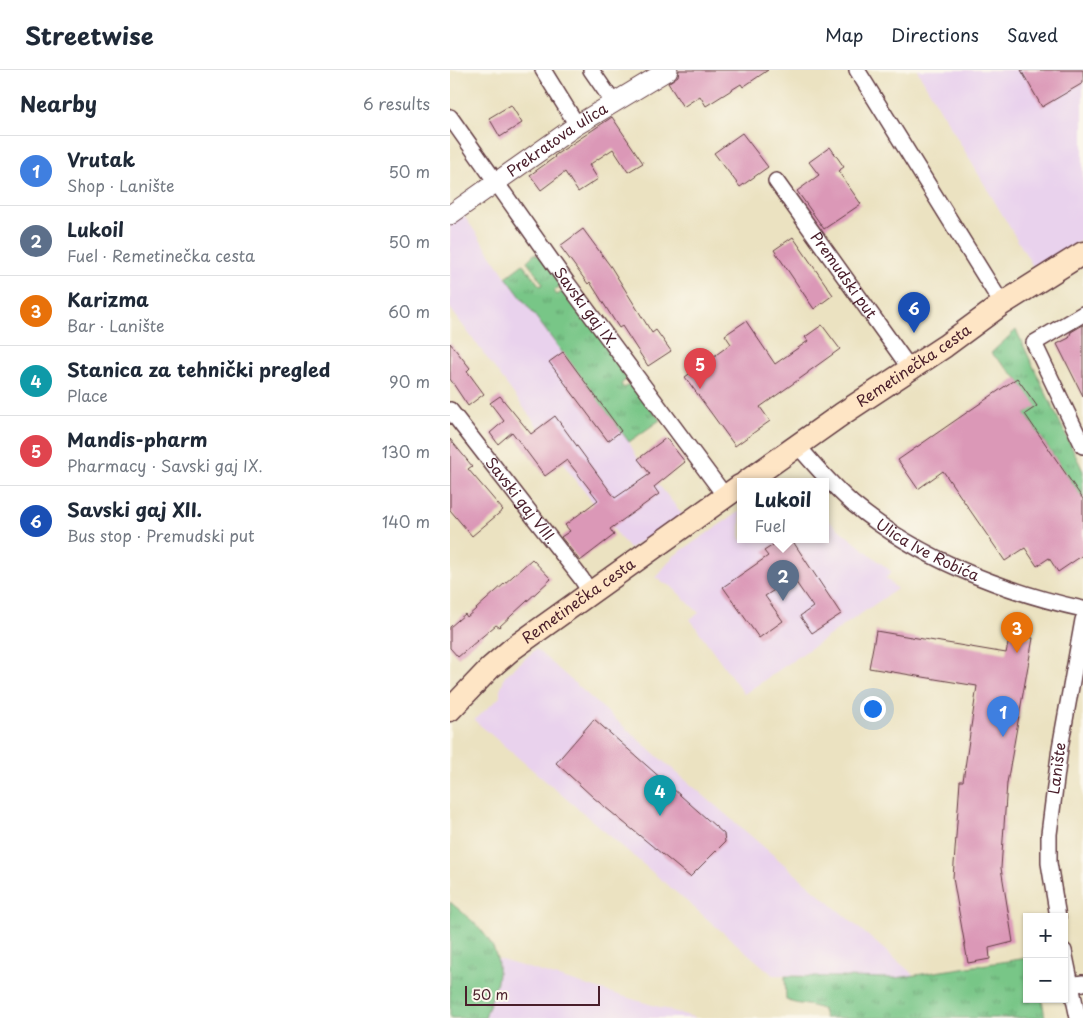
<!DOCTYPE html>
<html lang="en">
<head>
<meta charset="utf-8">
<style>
  body { margin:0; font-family:"Playpen Sans",sans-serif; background:#f6f6f7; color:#1f2937 }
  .controls { position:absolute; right:15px; bottom:15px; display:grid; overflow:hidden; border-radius:0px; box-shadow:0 1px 4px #0004 }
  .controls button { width:45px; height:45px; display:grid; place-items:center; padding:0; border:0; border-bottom:1px solid #e0e1e3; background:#fff; color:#1f2937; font:25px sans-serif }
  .scale { position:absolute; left:15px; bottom:12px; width:135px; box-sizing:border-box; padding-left:5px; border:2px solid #4a1f2b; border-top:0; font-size:14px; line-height:18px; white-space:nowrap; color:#4a1f2b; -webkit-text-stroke:4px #fbf7ec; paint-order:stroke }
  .you { position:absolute; left:422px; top:638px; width:18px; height:18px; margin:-12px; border:4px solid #fff; border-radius:50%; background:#1a73e8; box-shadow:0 0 0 8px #1a73e833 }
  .badge { display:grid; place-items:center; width:32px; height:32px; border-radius:50%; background:#b5179e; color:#fff; font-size:16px; font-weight:700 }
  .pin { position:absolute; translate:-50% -41px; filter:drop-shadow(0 1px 2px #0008) }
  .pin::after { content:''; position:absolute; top:26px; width:18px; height:15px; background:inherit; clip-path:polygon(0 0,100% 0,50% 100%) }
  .popup { position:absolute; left:287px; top:408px; width:92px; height:65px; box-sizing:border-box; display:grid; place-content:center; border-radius:0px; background:#fff; filter:drop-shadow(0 1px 4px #0005); font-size:16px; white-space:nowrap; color:#747a83 }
  .popup b { font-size:19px; color:#1f2937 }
  .popup::after { content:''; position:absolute; left:50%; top:100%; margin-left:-10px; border:10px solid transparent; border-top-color:#fff }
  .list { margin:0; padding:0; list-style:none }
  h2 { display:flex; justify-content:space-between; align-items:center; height:65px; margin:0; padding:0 20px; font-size:21px }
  h2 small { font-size:16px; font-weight:400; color:#747a83 }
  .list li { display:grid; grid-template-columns:32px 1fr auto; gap:15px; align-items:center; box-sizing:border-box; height:70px; padding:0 20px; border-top:1px solid #e0e1e3 }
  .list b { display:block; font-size:19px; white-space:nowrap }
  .list p { margin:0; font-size:16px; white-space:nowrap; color:#747a83 }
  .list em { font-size:16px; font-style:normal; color:#747a83 }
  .map { position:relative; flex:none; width:633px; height:948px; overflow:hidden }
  header { display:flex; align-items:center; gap:30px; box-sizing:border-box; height:70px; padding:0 25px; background:#fff; border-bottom:1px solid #e0e1e3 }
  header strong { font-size:24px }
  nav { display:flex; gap:28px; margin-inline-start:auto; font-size:18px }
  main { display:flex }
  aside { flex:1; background:#fff }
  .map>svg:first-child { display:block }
  .built { fill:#e9d2ed }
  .grass { fill:url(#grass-tufts); stroke:#617259 }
  .building { fill:#db98b7 }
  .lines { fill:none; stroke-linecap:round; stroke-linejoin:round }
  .minor-casing { stroke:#623c42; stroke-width:18 }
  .tertiary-casing { stroke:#623c42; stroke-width:21 }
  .secondary-casing { stroke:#623c42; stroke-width:25 }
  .minor { stroke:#fff; stroke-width:15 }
  .tertiary { stroke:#fff; stroke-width:19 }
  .secondary { stroke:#fee5c5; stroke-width:22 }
  .labels { text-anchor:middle; stroke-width:4.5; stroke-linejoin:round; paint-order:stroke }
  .street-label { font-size:15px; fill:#4a1f2b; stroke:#fbf7ec }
</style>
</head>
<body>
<header>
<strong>Streetwise</strong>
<nav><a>Map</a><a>Directions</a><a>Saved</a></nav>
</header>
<main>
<aside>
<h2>Nearby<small>6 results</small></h2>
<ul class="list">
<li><span class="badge" style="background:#3f7fe0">1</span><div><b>Vrutak</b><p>Shop · Lanište</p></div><em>50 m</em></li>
<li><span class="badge" style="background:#5c6f8a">2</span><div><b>Lukoil</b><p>Fuel · Remetinečka cesta</p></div><em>50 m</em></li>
<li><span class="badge" style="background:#e8710a">3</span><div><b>Karizma</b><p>Bar · Lanište</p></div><em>60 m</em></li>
<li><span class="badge" style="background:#0f9aa8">4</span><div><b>Stanica za tehnički pregled</b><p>Place</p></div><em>90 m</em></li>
<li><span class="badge" style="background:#e0444e">5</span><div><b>Mandis-pharm</b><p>Pharmacy · Savski gaj IX.</p></div><em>130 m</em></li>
<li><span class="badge" style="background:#1a4fb4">6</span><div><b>Savski gaj XII.</b><p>Bus stop · Premudski put</p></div><em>140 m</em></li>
</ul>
</aside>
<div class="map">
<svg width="633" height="948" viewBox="0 0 633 948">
  <defs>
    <pattern id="grass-tufts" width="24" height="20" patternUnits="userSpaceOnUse" patternTransform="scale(1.25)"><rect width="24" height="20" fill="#78c687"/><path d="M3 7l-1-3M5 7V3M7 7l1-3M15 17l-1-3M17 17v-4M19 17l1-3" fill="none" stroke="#64a06f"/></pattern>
  </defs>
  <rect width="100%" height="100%" fill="#fbf7ec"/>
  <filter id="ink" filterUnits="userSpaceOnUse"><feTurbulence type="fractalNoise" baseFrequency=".02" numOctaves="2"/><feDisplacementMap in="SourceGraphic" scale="10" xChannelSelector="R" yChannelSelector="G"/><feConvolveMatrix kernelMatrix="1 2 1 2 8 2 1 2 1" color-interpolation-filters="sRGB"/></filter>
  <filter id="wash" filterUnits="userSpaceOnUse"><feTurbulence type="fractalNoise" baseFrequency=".0096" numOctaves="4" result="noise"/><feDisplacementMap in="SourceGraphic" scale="20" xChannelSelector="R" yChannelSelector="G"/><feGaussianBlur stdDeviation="1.12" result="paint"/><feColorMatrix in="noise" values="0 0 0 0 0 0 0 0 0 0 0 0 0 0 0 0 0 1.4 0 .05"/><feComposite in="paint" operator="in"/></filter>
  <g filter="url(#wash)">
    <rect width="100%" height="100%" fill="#ebe2c1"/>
    <g class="built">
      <polygon points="467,0 633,0 633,169 585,200"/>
      <polygon points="13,144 56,207 179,372 188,389 233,445 179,479 117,399 114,392 0,238 0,154"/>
      <polygon points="290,441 290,470 376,470 376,449 442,502 436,508 447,519 294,624 240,549 249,543 221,516 210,512 211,509 205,508 225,485"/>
      <polygon points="86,579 206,685 464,905 446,908 323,905 24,650 50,627 50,620 55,606"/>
      <polygon points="0,874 48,889 246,948 0,948"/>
    </g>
    <g class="grass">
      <polygon points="84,184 88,185 113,214 104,221 107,225 116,219 178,308 171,314 174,318 182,313 210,350 179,372 56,207 73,194 90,216 93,214 77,191"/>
      <polygon points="566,260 633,401 633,429 575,344 586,336 567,308 541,283"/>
      <path d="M0 832C24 852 55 875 47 911 44 923 39 936 35 948H0Z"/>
      <path d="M577 888V929H592L595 948H375L373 940C360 933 349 936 336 930L335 906 446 908Z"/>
    </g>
    <g id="blocks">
      <g class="building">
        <polygon points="229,0 318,0 293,17 291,14 256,36 250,26 233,37 218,13 228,6"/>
        <polygon points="571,0 633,0 633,13 592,37"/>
        <polygon points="61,35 72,53 50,67 39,48"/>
        <polygon points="162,47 193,93 178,102 163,79 139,95 148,109 128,122 115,102 91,120 80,105 105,87 104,86"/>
        <polygon points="292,63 318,97 290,117 264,83"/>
        <polygon points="380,77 394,97 388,101 411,134 374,159 347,121 369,105 359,92"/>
        <polygon points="133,159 161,197 202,263 206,260 221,281 198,296 172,256 169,258 140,212 138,214 110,176"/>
        <polygon points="343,167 383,225 364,239 324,180"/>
        <polygon points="296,251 325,294 358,271 355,267 372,255 390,279 358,302 358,303 310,337 320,351 285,376 235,307 281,274 275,265"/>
        <polygon points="633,255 633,326 607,274 619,268 621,262"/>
        <polygon points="0,273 20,298 17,301 34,324 18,336 0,309"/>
        <polygon points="113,282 171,361 158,371 99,292"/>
        <polygon points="567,308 587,336 575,344 633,429 633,485 608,502 599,488 587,496 575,478 555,491 493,401 468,419 448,390"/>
        <polygon points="50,326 81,364 105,346 165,428 200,404 188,389 216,368 235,392 204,417 209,424 160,459 164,465 130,491 111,467 120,461 115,455 148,430 117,390 95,406 62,362 48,374 40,363 54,351 40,333"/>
        <polygon points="0,369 22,396 18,399 53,440 22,466 0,440"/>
        <polygon points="331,470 342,470 391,544 362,563 350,546 363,537 343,508 315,526 333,551 309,568 273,517 318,486 314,481"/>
        <polygon points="82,489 101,509 49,557 46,555 8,587 0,578 0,557 15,544 17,547"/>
        <polygon points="426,561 556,583 560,565 583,568 557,713 551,798 563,872 539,878 540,889 518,893 503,808 510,711 513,711 527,616 419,598"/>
        <polygon points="144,649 274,764 275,772 240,807 144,728 106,693"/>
      </g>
    </g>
  </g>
  <g filter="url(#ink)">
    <use href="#blocks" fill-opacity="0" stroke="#623c42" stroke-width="1"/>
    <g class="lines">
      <defs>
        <g id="minor">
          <polyline points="93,0 127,55"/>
          <polyline points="141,0 163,32"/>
          <polyline points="407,0 552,234"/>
          <path id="s1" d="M0 47 118 214 275 426"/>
          <path id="s2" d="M326 111 461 300"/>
          <polyline points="633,244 584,273 633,376"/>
          <path id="s3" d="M0 340 131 508 140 522"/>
          <path id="s4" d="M348 376C365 396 383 416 403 434 468 488 552 521 633 539"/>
          <path id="s5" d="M608 847 599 793V764L610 678 633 550"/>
          <polyline points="614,881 621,915"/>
          <polyline points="628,948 621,915 633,913"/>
        </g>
        <g id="tertiary">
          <path id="s6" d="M0 145 127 55 218 0"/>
        </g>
        <g id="secondary">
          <path id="s7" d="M296 412 392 344 495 276 552 234 633 183"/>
          <path id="s8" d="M0 640 40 598 62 579 290 416"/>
        </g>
      </defs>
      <use href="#minor" class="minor-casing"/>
      <use href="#tertiary" class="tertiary-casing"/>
      <use href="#secondary" class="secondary-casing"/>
      <use href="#minor" class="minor"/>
      <use href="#tertiary" class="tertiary"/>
      <use href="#secondary" class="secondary"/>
    </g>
  </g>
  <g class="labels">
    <g class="street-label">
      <text dy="5" stroke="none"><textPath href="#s6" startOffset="131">Prekratova ulica</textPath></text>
      <text dy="5" stroke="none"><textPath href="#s2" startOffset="116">Premudski put</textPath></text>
      <text dy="5" stroke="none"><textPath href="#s1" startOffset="234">Savski gaj IX.</textPath></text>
      <text dy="5" stroke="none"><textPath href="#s7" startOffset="204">Remetinečka cesta</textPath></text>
      <text dy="5" stroke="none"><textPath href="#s3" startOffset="115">Savski gaj VIII.</textPath></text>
      <text dy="5" stroke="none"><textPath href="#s4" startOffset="168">Ulica Ive Robića</textPath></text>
      <text dy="5" stroke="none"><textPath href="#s8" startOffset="169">Remetinečka cesta</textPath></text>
      <text dy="5" stroke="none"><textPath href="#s5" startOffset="150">Lanište</textPath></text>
    </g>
  </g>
</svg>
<div class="controls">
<button>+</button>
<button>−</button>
</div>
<div class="scale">50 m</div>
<div class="you"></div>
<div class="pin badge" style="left:553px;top:667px;background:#3f7fe0">1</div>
<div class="pin badge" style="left:333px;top:531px;background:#5c6f8a">2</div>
<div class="popup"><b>Lukoil</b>Fuel</div>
<div class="pin badge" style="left:567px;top:583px;background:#e8710a">3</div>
<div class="pin badge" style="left:210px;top:746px;background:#0f9aa8">4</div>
<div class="pin badge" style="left:250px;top:319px;background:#e0444e">5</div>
<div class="pin badge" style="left:464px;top:263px;background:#1a4fb4">6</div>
</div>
</main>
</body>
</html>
